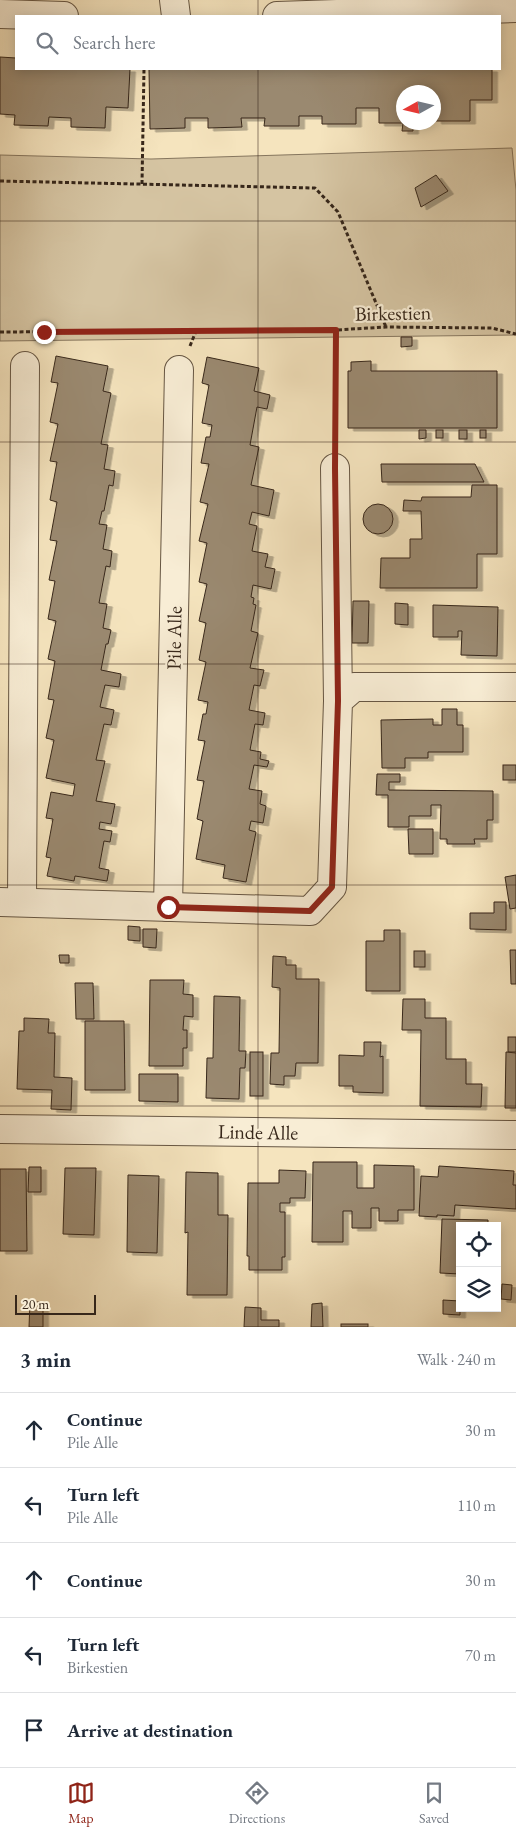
<!DOCTYPE html>
<html lang="en">
<head>
<meta charset="utf-8">
<style>
  body { margin:0; font-family:"EB Garamond",serif; background:#f2f2f3; color:#1f2937 }
  .controls { position:absolute; right:15px; bottom:15px; display:grid; overflow:hidden; border-radius:0px; box-shadow:0 2px 12px #0003 }
  .controls button { width:45px; height:45px; display:grid; place-items:center; padding:0; border:0; border-bottom:1px solid #e0e1e3; background:#fff; color:#1f2937; font:25px sans-serif }
  .compass { position:absolute; left:396px; top:85px; width:45px; height:45px; border-radius:50%; background:#fff; box-shadow:0 2px 12px #0003; rotate:262deg }
  .scale { position:absolute; left:15px; bottom:12px; width:81px; box-sizing:border-box; padding-left:5px; border:2px solid #37271a; border-top:0; font-size:14px; line-height:18px; white-space:nowrap; color:#37271a; -webkit-text-stroke:4px #f8edd5; paint-order:stroke }
  .stop { position:absolute; width:15px; height:15px; margin:-11px; border:4px solid #8f2418; border-radius:50%; background:#fff }
  .stop.end { background:#8f2418; border-color:#fff; box-shadow:0 1px 5px #0008 }
  .list { margin:0; padding:0; list-style:none }
  h2 { display:flex; justify-content:space-between; align-items:center; height:65px; margin:0; padding:0 20px; font-size:21px }
  h2 small { font-size:16px; font-weight:400; color:#747a83 }
  .list li { display:grid; grid-template-columns:32px 1fr auto; gap:15px; align-items:center; box-sizing:border-box; height:75px; padding:0 20px; border-top:1px solid #e0e1e3 }
  .list b { display:block; font-size:19px; white-space:nowrap }
  .list p { margin:0; font-size:16px; white-space:nowrap; color:#747a83 }
  .list em { font-size:16px; font-style:normal; color:#747a83 }
  .icon { flex:none; width:28px; height:28px; fill:none; stroke:currentColor; stroke-width:2; stroke-linecap:round; stroke-linejoin:round }
  .map { position:relative; flex:none; width:516px; height:1327px; overflow:hidden }
  .search { position:absolute; background:#fff; box-shadow:0 2px 12px #0003; left:15px; right:15px; top:15px; height:55px; display:flex; align-items:center; gap:12px; box-sizing:border-box; padding:0 18px; border-radius:0px; color:#747a83; font-size:19px }
  .sheet { height:440px; background:#fff }
  nav { display:flex; justify-content:space-around; align-items:center; box-sizing:border-box; height:70px; border-top:1px solid #e0e1e3; background:#fff; font-size:14px; color:#747a83 }
  nav a { display:grid; justify-items:center; gap:2px }
  nav .on { color:#8f2418 }
  .map>svg:first-child { display:block }
  .green { fill:#d5c4a2; stroke:#86765e }
  .building { fill:#9a896f; stroke:#37271a; filter:url(#shadow) }
  .lines { fill:none; stroke-linecap:round; stroke-linejoin:round }
  .minor-casing { stroke:#665643; stroke-width:30 }
  .path { stroke:#37271a; stroke-width:3; stroke-dasharray:4 2.5; stroke-linecap:butt }
  .minor { stroke:#f8edd5; stroke-width:28 }
  .route { stroke:#8f2418; stroke-width:6 }
  .grid { fill:none; stroke:#37271a; stroke-width:1; stroke-opacity:0.55 }
  .labels { text-anchor:middle; stroke-width:4.5; stroke-linejoin:round; paint-order:stroke }
  .street-label { font-size:20px; fill:#37271a; stroke:#f8edd5 }
</style>
</head>
<body>
<div class="map">
<svg width="516" height="1327" viewBox="0 0 516 1327">
  <defs>
    <filter id="shadow"><feDropShadow dx="5.5" dy="3" stdDeviation="0" flood-color="#0004"/></filter>
  </defs>
  <rect width="100%" height="100%" fill="#f5e4be"/>
  <filter id="stains"><feTurbulence type="fractalNoise" baseFrequency=".004" numOctaves="4"/><feColorMatrix values="0 0 0 0 .2 0 0 0 0 .09 0 0 0 0 .02 0 0 0 .5 -.17"/></filter>
  <radialGradient id="worn" r=".72"><stop offset=".6" stop-color="#630" stop-opacity="0"/><stop offset="1" stop-color="#630" stop-opacity=".3"/></radialGradient>
  <polygon class="green" points="512,148 516,190 516,335 0,341 0,155 151,159"/>
  <g class="building">
    <polygon points="0,57 16,58 16,69 130,69 128,108 106,107 105,128 71,127 71,118 49,117 48,126 14,125 15,115 0,114"/>
    <polygon points="149,69 492,69 492,100 470,100 470,121 436,121 434,92 404,92 404,122 413,122 413,131 402,131 403,123 379,123 379,108 356,108 356,124 322,124 322,116 299,116 299,126 264,126 265,118 241,118 242,127 208,128 208,118 185,118 185,128 150,129"/>
    <polygon points="436,175 448,191 421,207 415,188"/>
    <polygon points="401,337 412,337 412,346 401,347"/>
    <polygon points="56,356 108,366 103,391 111,393 101,444 108,445 104,469 115,471 113,486 109,485 104,511 102,511 99,524 107,525 103,549 112,551 110,567 106,566 99,603 107,604 103,628 111,630 108,644 106,644 101,670 121,674 119,687 105,685 100,707 114,710 111,725 104,724 96,760 105,761 96,801 115,804 111,824 100,822 99,829 112,831 110,842 104,841 99,868 109,870 107,881 75,876 74,881 47,876 51,858 46,857 53,819 46,818 51,792 73,796 75,784 46,778 54,740 46,738 54,700 48,699 55,661 48,659 56,621 48,619 55,581 49,580 57,541 50,540 57,502 50,500 57,462 50,461 58,424 50,422 58,383 51,382"/>
    <polygon points="207,357 259,368 254,391 270,395 267,409 257,407 250,445 259,447 251,485 274,490 269,516 252,512 249,524 257,526 252,551 268,554 265,567 275,569 271,589 253,585 251,597 254,598 253,604 256,605 251,631 258,633 250,668 264,670 260,686 254,685 249,710 265,713 263,725 255,724 250,750 261,752 260,759 269,761 267,767 254,765 249,789 262,791 260,804 266,806 263,823 251,821 249,830 256,832 246,882 223,878 225,865 196,859 203,821 197,819 204,781 197,780 205,741 198,740 203,714 206,714 208,702 198,700 206,662 199,660 206,623 199,621 207,584 199,582 207,543 199,541 208,504 200,502 209,464 201,463 206,437 210,437 212,425 202,423 209,385 202,383"/>
    <polygon points="371,361 371,371 497,371 497,428 348,428 348,371 351,371 351,362"/>
    <polygon points="419,430 426,430 426,438 419,439"/>
    <rect x="436" y="430" width="7" height="8"/>
    <rect x="459" y="430" width="8" height="9"/>
    <rect x="480" y="430" width="6" height="8"/>
    <polygon points="381,464 475,464 484,482 382,482"/>
    <polygon points="472,485 497,485 497,554 477,554 477,588 380,588 381,558 410,558 410,539 422,539 421,511 403,511 404,500 421,501 422,497 471,497"/>
    <circle cx="378" cy="519" r="15"/>
    <polygon points="353,601 369,601 368,643 352,643"/>
    <polygon points="395,603 408,604 408,625 395,624"/>
    <polygon points="433,605 498,607 497,656 461,655 462,631 458,631 458,637 433,637"/>
    <polygon points="442,709 457,709 457,725 463,725 463,752 428,752 428,758 405,758 405,768 382,768 381,720 433,719 433,725 442,725"/>
    <rect x="503" y="765" width="13" height="15"/>
    <polygon points="377,774 400,774 400,782 389,782 389,790 493,791 493,820 487,820 487,839 474,839 475,844 447,844 447,839 440,839 441,805 431,805 431,816 409,816 409,827 388,827 388,795 376,795"/>
    <polygon points="408,829 433,829 433,854 409,854"/>
    <polygon points="516,875 516,908 510,909 505,877"/>
    <polygon points="494,902 506,902 506,930 470,929 470,913 494,913"/>
    <polygon points="128,926 140,927 140,941 128,940"/>
    <polygon points="143,929 157,929 156,948 143,947"/>
    <polygon points="384,930 400,930 400,991 366,991 366,941 384,941"/>
    <polygon points="510,950 516,950 516,984 511,984"/>
    <rect x="414" y="951" width="11" height="16"/>
    <polygon points="59,955 69,955 69,963 60,963"/>
    <polygon points="273,956 286,957 286,965 296,965 296,979 319,979 318,1063 296,1063 295,1076 284,1076 284,1085 270,1084 271,1053 279,1053 280,988 272,987"/>
    <polygon points="150,980 184,980 183,994 193,995 193,1017 184,1016 183,1030 187,1030 187,1048 183,1048 183,1066 149,1066"/>
    <polygon points="75,983 93,983 94,1019 76,1019"/>
    <polygon points="214,996 240,997 239,1051 246,1051 245,1068 240,1068 239,1099 206,1098 207,1058 213,1058"/>
    <polygon points="403,999 425,999 425,1018 446,1018 446,1059 466,1059 466,1084 482,1084 481,1107 420,1106 421,1030 402,1030"/>
    <polygon points="24,1018 49,1019 48,1033 55,1033 54,1077 72,1078 71,1110 51,1109 52,1090 17,1089 19,1031 24,1031"/>
    <polygon points="85,1021 124,1021 125,1090 85,1090"/>
    <rect x="508" y="1037" width="8" height="15"/>
    <polygon points="364,1042 381,1042 380,1057 383,1056 383,1093 353,1092 353,1086 339,1086 339,1055 364,1056"/>
    <rect x="250" y="1052" width="13" height="44"/>
    <polygon points="506,1052 516,1053 516,1108 505,1108"/>
    <polygon points="139,1074 178,1074 178,1102 139,1101"/>
    <polygon points="313,1162 357,1162 357,1188 374,1188 374,1165 414,1166 414,1210 398,1210 398,1221 379,1221 379,1208 371,1208 371,1228 352,1228 352,1211 343,1211 343,1242 312,1242"/>
    <polygon points="439,1166 514,1171 513,1185 516,1185 516,1209 455,1205 454,1216 437,1215 437,1217 419,1216 421,1176 438,1177"/>
    <polygon points="29,1167 41,1167 41,1192 28,1192"/>
    <polygon points="65,1168 96,1168 94,1235 63,1234"/>
    <polygon points="0,1169 26,1169 27,1251 0,1251"/>
    <polygon points="279,1170 306,1171 305,1198 290,1198 290,1203 280,1203 280,1212 285,1212 285,1257 282,1257 282,1270 249,1270 249,1256 247,1256 248,1183 279,1183"/>
    <polygon points="186,1172 218,1173 218,1215 228,1215 227,1295 187,1295 188,1232 185,1233"/>
    <polygon points="128,1175 159,1176 157,1253 127,1252"/>
    <polygon points="442,1219 488,1220 488,1226 460,1226 460,1274 440,1273"/>
    <polygon points="502,1284 512,1285 511,1300 501,1299"/>
    <polygon points="443,1300 460,1301 460,1315 443,1314"/>
    <polygon points="30,1302 43,1302 43,1327 29,1327"/>
    <polygon points="322,1303 323,1327 311,1327 312,1304"/>
    <polygon points="245,1307 261,1308 261,1320 279,1320 279,1327 244,1327"/>
    <rect x="341" y="1324" width="27" height="3"/>
  </g>
  <g class="lines">
    <defs>
      <g id="minor">
        <polyline points="174,0 176,16"/>
        <polyline points="0,14 64,16"/>
        <polyline points="277,16 516,8"/>
        <polyline points="335,468 338,701"/>
        <polyline points="0,902 310,911 332,887 338,701 354,687 516,687"/>
        <polyline points="22,902 25,366"/>
        <polyline points="168,907 179,370"/>
        <polyline points="0,1129 516,1135"/>
      </g>
    </defs>
    <use href="#minor" class="minor-casing"/>
    <g class="path">
      <polyline points="0,181 315,188 338,212 386,327"/>
      <polyline points="142,184 144,69"/>
      <polyline points="0,332 336,330 386,327 492,328 516,334"/>
      <polyline points="190,346 196,331"/>
      <polyline points="336,442 336,330"/>
    </g>
    <use href="#minor" class="minor"/>
  </g>
  <g class="lines">
    <polyline class="route" points="44,332 336,330 335,468 338,701 332,887 310,911 168,907"/>
  </g>
  <path class="grid" d="M258 0V16M258 69V1327M0 221H516M0 442H516M0 664H516M0 885H516M0 1106H516"/>
  <g class="labels">
    <g class="street-label">
      <text transform="translate(393 313) rotate(-1)" y="7">Birkestien</text>
      <text transform="translate(174 638) rotate(-89)" y="7">Pile Alle</text>
      <text transform="translate(258 1132) rotate(1)" y="7">Linde Alle</text>
    </g>
  </g>
  <rect width="100%" height="100%" filter="url(#stains)"/>
  <rect width="100%" height="100%" fill="url(#worn)"/>
</svg>
<div class="controls">
<button><svg class="icon" aria-label="locate" viewBox="0 0 24 24"><circle cx="12" cy="12" r="6"/><path d="M12 2v4M12 18v4M2 12h4M18 12h4"/></svg></button>
<button><svg class="icon" aria-label="layers" viewBox="0 0 24 24"><path d="M12 4l9 5-9 5-9-5zM3 14l9 5 9-5"/></svg></button>
</div>
<svg class="compass" viewBox="-18 -18 36 36"><path d="M0-13l5 13h-10z" fill="#e53935"/><path d="M0 13l5-13h-10z" fill="#747a83"/></svg>
<div class="scale">20 m</div>
<div class="stop" style="left:168px;top:907px"></div>
<div class="stop end" style="left:44px;top:332px"></div>
<div class="search"><svg class="icon" aria-label="search" viewBox="0 0 24 24"><circle cx="10" cy="10" r="6"/><path d="M15 15l6 6"/></svg>Search here</div>
</div>
<section class="sheet">
<h2>3 min<small>Walk · 240 m</small></h2>
<ul class="list">
<li><svg class="icon" aria-label="ahead" viewBox="0 0 24 24"><path d="M12 20V5M6 11l6-6 6 6"/></svg><div><b>Continue</b><p>Pile Alle</p></div><em>30 m</em></li>
<li><svg class="icon" aria-label="left" viewBox="0 0 24 24"><path d="M17 20v-9H6M10 6l-5 5 5 5"/></svg><div><b>Turn left</b><p>Pile Alle</p></div><em>110 m</em></li>
<li><svg class="icon" aria-label="ahead" viewBox="0 0 24 24"><path d="M12 20V5M6 11l6-6 6 6"/></svg><div><b>Continue</b></div><em>30 m</em></li>
<li><svg class="icon" aria-label="left" viewBox="0 0 24 24"><path d="M17 20v-9H6M10 6l-5 5 5 5"/></svg><div><b>Turn left</b><p>Birkestien</p></div><em>70 m</em></li>
<li><svg class="icon" aria-label="arrive" viewBox="0 0 24 24"><path d="M6 21V4h12l-3 4 3 4H6"/></svg><div><b>Arrive at destination</b></div></li>
</ul>
</section>
<nav>
<a class="on"><svg class="icon" aria-label="map" viewBox="0 0 24 24"><path d="M3 6l6-2 6 2 6-2v14l-6 2-6-2-6 2zM9 4v14M15 6v14"/></svg>Map</a>
<a><svg class="icon" aria-label="directions" viewBox="0 0 24 24"><path d="M12 3l9 9-9 9-9-9zM9 14v-3h6M13 9l2 2-2 2"/></svg>Directions</a>
<a><svg class="icon" aria-label="saved" viewBox="0 0 24 24"><path d="M7 4h10v16l-5-4-5 4z"/></svg>Saved</a>
</nav>
</body>
</html>
